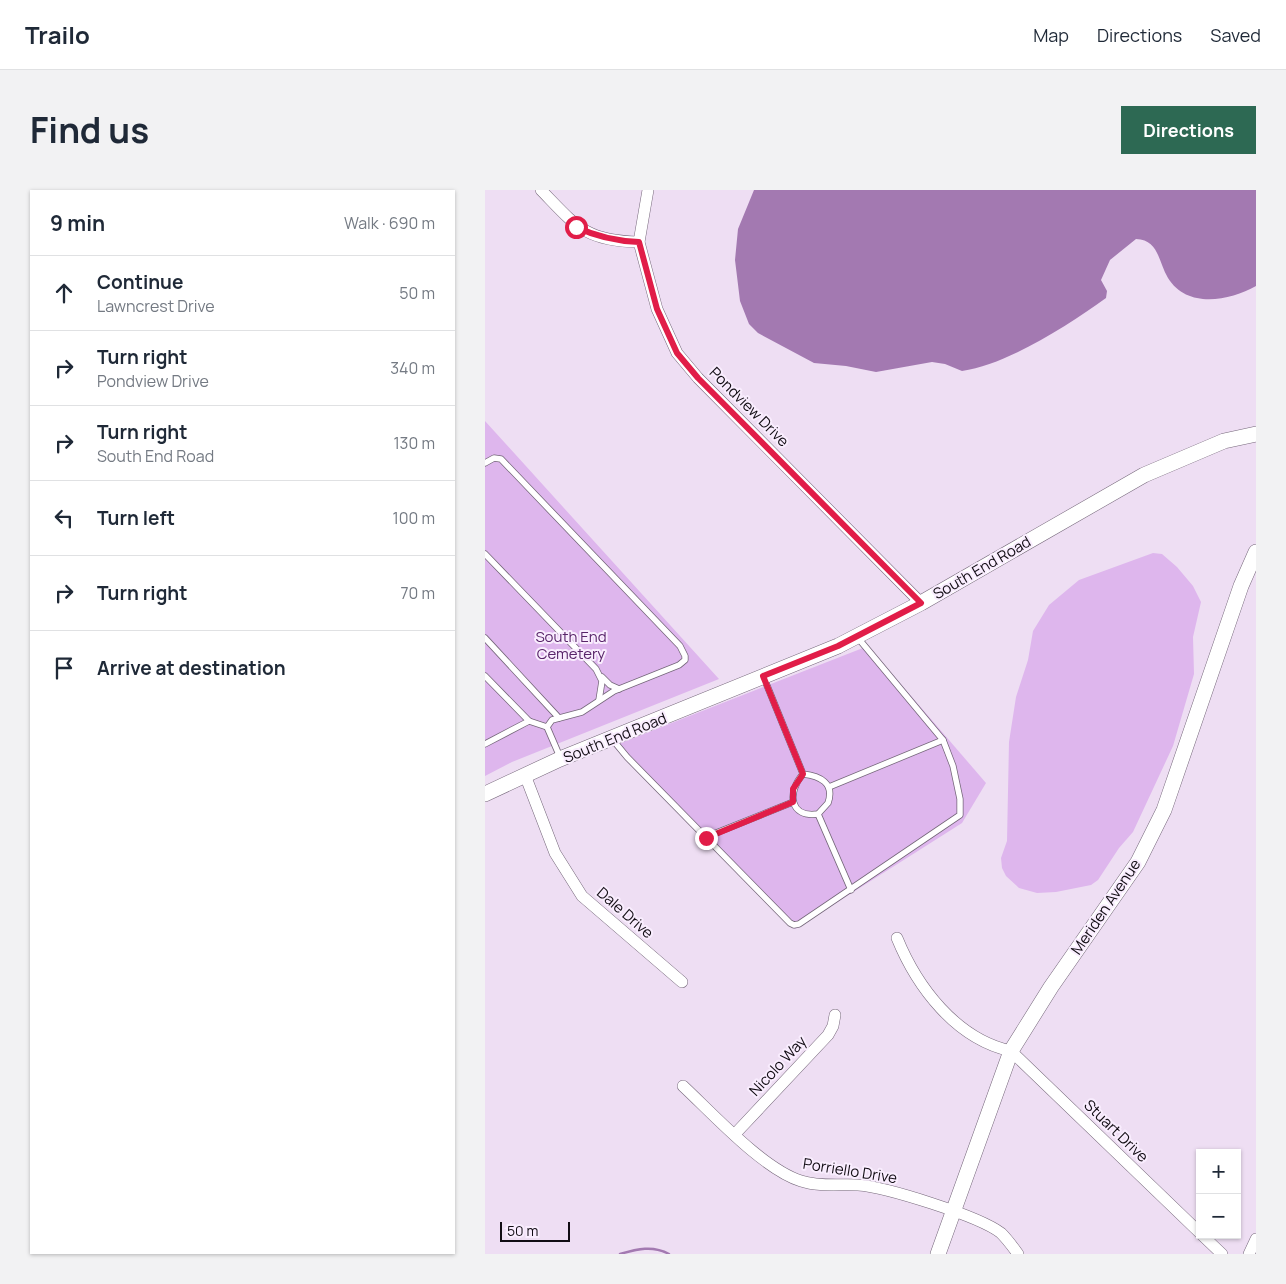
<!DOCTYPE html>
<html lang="en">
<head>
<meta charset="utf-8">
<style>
  body { margin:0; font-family:Manrope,sans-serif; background:#f2f2f3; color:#1f2937 }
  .controls { position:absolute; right:15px; bottom:15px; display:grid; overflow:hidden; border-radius:0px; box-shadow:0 1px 4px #0004 }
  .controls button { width:45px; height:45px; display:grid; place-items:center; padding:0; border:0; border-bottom:1px solid #e0e1e3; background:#fff; color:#1f2937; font:25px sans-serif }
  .scale { position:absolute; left:15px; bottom:12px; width:70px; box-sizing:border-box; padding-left:5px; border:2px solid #110c13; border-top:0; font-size:14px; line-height:18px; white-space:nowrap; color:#110c13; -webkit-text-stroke:4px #f9edfe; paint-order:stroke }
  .stop { position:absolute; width:15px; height:15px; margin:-11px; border:4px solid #e11d48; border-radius:50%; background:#fff }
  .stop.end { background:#e11d48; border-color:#fff; box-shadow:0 1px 5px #0008 }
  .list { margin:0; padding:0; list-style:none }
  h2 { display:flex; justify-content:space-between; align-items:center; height:65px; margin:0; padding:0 20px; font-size:21px }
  h2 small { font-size:16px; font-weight:400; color:#747a83 }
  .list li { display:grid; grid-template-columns:32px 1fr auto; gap:15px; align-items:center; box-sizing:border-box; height:75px; padding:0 20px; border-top:1px solid #e0e1e3 }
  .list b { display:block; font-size:19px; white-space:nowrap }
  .list p { margin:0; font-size:16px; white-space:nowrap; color:#747a83 }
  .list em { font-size:16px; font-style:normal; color:#747a83 }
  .icon { flex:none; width:28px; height:28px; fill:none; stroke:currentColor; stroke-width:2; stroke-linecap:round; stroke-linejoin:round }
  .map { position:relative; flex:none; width:771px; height:1064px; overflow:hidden; border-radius:0px }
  header { display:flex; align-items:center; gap:30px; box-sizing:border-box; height:70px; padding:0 25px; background:#fff; border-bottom:1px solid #e0e1e3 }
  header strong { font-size:24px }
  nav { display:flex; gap:28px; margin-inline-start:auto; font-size:18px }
  .intro { display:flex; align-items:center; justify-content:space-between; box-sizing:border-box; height:120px; padding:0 30px }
  h1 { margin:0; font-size:35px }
  .button { padding:12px 22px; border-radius:0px; background:#2d6953; color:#fff; font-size:18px; font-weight:700 }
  main { display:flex; gap:30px; padding:0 30px }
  aside { flex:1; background:#fff; border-radius:0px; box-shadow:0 1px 4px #0004 }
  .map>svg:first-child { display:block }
  .green { fill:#deb6ed }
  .water { fill:#a379b1 }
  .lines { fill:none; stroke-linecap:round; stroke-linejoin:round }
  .stream { stroke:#a379b1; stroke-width:2.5 }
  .lane-casing { stroke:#75677a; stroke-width:7 }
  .street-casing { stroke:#75677a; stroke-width:12 }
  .secondary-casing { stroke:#75677a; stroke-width:16 }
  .lane { stroke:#fff; stroke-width:5.5 }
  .street { stroke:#fff; stroke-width:11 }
  .secondary { stroke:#fff; stroke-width:15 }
  .route { stroke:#e11d48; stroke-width:6 }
  .labels { text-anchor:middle; stroke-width:4; stroke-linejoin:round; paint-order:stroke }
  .street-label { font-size:15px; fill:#110c13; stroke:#f9edfe }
  .park-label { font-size:15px; fill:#59256a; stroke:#f9edfe }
</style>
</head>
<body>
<header>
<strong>Trailo</strong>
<nav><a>Map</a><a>Directions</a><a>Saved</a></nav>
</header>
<div class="intro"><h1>Find us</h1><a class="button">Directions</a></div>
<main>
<aside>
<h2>9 min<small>Walk · 690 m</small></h2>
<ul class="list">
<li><svg class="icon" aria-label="ahead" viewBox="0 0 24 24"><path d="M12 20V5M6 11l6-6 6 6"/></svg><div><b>Continue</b><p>Lawncrest Drive</p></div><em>50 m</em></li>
<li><svg class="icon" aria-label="right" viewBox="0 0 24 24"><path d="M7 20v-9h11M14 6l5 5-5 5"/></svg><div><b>Turn right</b><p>Pondview Drive</p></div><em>340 m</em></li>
<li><svg class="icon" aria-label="right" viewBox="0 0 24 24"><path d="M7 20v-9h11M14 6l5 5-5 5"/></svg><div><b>Turn right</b><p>South End Road</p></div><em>130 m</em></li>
<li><svg class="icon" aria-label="left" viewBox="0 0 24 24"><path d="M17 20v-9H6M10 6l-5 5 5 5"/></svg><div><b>Turn left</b></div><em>100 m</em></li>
<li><svg class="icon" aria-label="right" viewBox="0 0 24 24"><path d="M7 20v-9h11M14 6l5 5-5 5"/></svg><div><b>Turn right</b></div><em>70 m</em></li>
<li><svg class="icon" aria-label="arrive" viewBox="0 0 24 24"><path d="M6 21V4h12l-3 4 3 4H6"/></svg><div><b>Arrive at destination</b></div></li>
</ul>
</aside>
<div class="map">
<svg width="771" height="1064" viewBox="0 0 771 1064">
  <rect width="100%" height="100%" fill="#eedef3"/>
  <g class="green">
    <polygon points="0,231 234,489 27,572 0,586"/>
    <polygon points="668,363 677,364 692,377 708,396 716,412 708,447 709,484 688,556 648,642 634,658 613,690 606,695 571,702 552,703 534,698 521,686 517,678 516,668 522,651 524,552 531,507 543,470 548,441 564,415 594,390"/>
    <polygon points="383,456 501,593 477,633 310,739 128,556"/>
  </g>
  <path class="water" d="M269 0H771V96C744 111 702 119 683 88 673 71 674 50 651 49L625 70 616 90 622 101 621 108C583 135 524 174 477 181L460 174 447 172 391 182 361 176 329 173 273 143 264 134 255 111 250 70 253 39Z"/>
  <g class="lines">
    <path class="stream" d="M135 1064C152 1059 168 1055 184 1064"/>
    <defs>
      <g id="lane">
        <polyline points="0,273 9,268 16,269 195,456 200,466 200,470 194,475 129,501 97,522 67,530 62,537"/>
        <polyline points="0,364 111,479 117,491 114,510"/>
        <polyline points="0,448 74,528"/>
        <polyline points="0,486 44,531"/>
        <polyline points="117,487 125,495 134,499"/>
        <path d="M279 488 318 584C335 586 350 593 343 613L333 624C304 628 302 602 318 584"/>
        <polyline points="128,550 142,567 305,733 309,735 314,734 475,625 475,609 468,576 458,550 373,448"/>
        <polyline points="0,554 44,531 62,537 75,567"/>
        <polyline points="344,597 458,550"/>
        <polyline points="333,624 366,700"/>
        <polyline points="221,647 308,612"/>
      </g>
      <g id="street">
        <path d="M56 0C91 36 100 51 154 52"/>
        <polyline points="163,0 154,52 172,119 192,163 213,188 436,413"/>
        <polyline points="40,585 70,663 97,706 197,792"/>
        <path d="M412 748C432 797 471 849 526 861L715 1043"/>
        <path d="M198 896C228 924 278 979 316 991 334 997 354 994 373 995 401 997 494 1026 516 1043 522 1049 528 1057 533 1064"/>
        <polyline points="250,944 343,845 348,836 350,825"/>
        <polyline points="717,1045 737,1064"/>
        <polyline points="764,1064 771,1049"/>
      </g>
      <g id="secondary">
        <polyline points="0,604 75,569 353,456 436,413 659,285 739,251 771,244"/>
        <polyline points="453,1064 526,861 566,797 653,672 679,620 756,396 771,362"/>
      </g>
    </defs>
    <use href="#lane" class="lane-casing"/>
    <use href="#street" class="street-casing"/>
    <use href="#secondary" class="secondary-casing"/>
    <use href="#lane" class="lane"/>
    <use href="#street" class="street"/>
    <use href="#secondary" class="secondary"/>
  </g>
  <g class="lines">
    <path class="route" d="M91 37C112 47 130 51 154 52L172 119 192 163 213 188 436 413 353 456 278 486 318 584 308 599V612L221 648"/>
  </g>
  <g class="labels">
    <g class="street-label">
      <text transform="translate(264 217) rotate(45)" y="5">Pondview Drive</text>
      <text transform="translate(497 378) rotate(-30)" y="5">South End Road</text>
      <text transform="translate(130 548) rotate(-22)" y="5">South End Road</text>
      <text transform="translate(621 717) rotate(-56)" y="5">Meriden Avenue</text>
      <text transform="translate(140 723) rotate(41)" y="5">Dale Drive</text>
      <text transform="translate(293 876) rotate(-47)" y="5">Nicolo Way</text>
      <text transform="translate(631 941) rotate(44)" y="5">Stuart Drive</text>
      <text transform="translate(365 981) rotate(9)" y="5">Porriello Drive</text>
    </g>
    <g class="park-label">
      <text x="86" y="452">South End<tspan x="86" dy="17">Cemetery</tspan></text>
    </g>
  </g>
</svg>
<div class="controls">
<button>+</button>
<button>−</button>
</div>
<div class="scale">50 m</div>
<div class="stop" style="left:91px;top:37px"></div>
<div class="stop end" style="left:221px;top:648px"></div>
</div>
</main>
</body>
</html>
